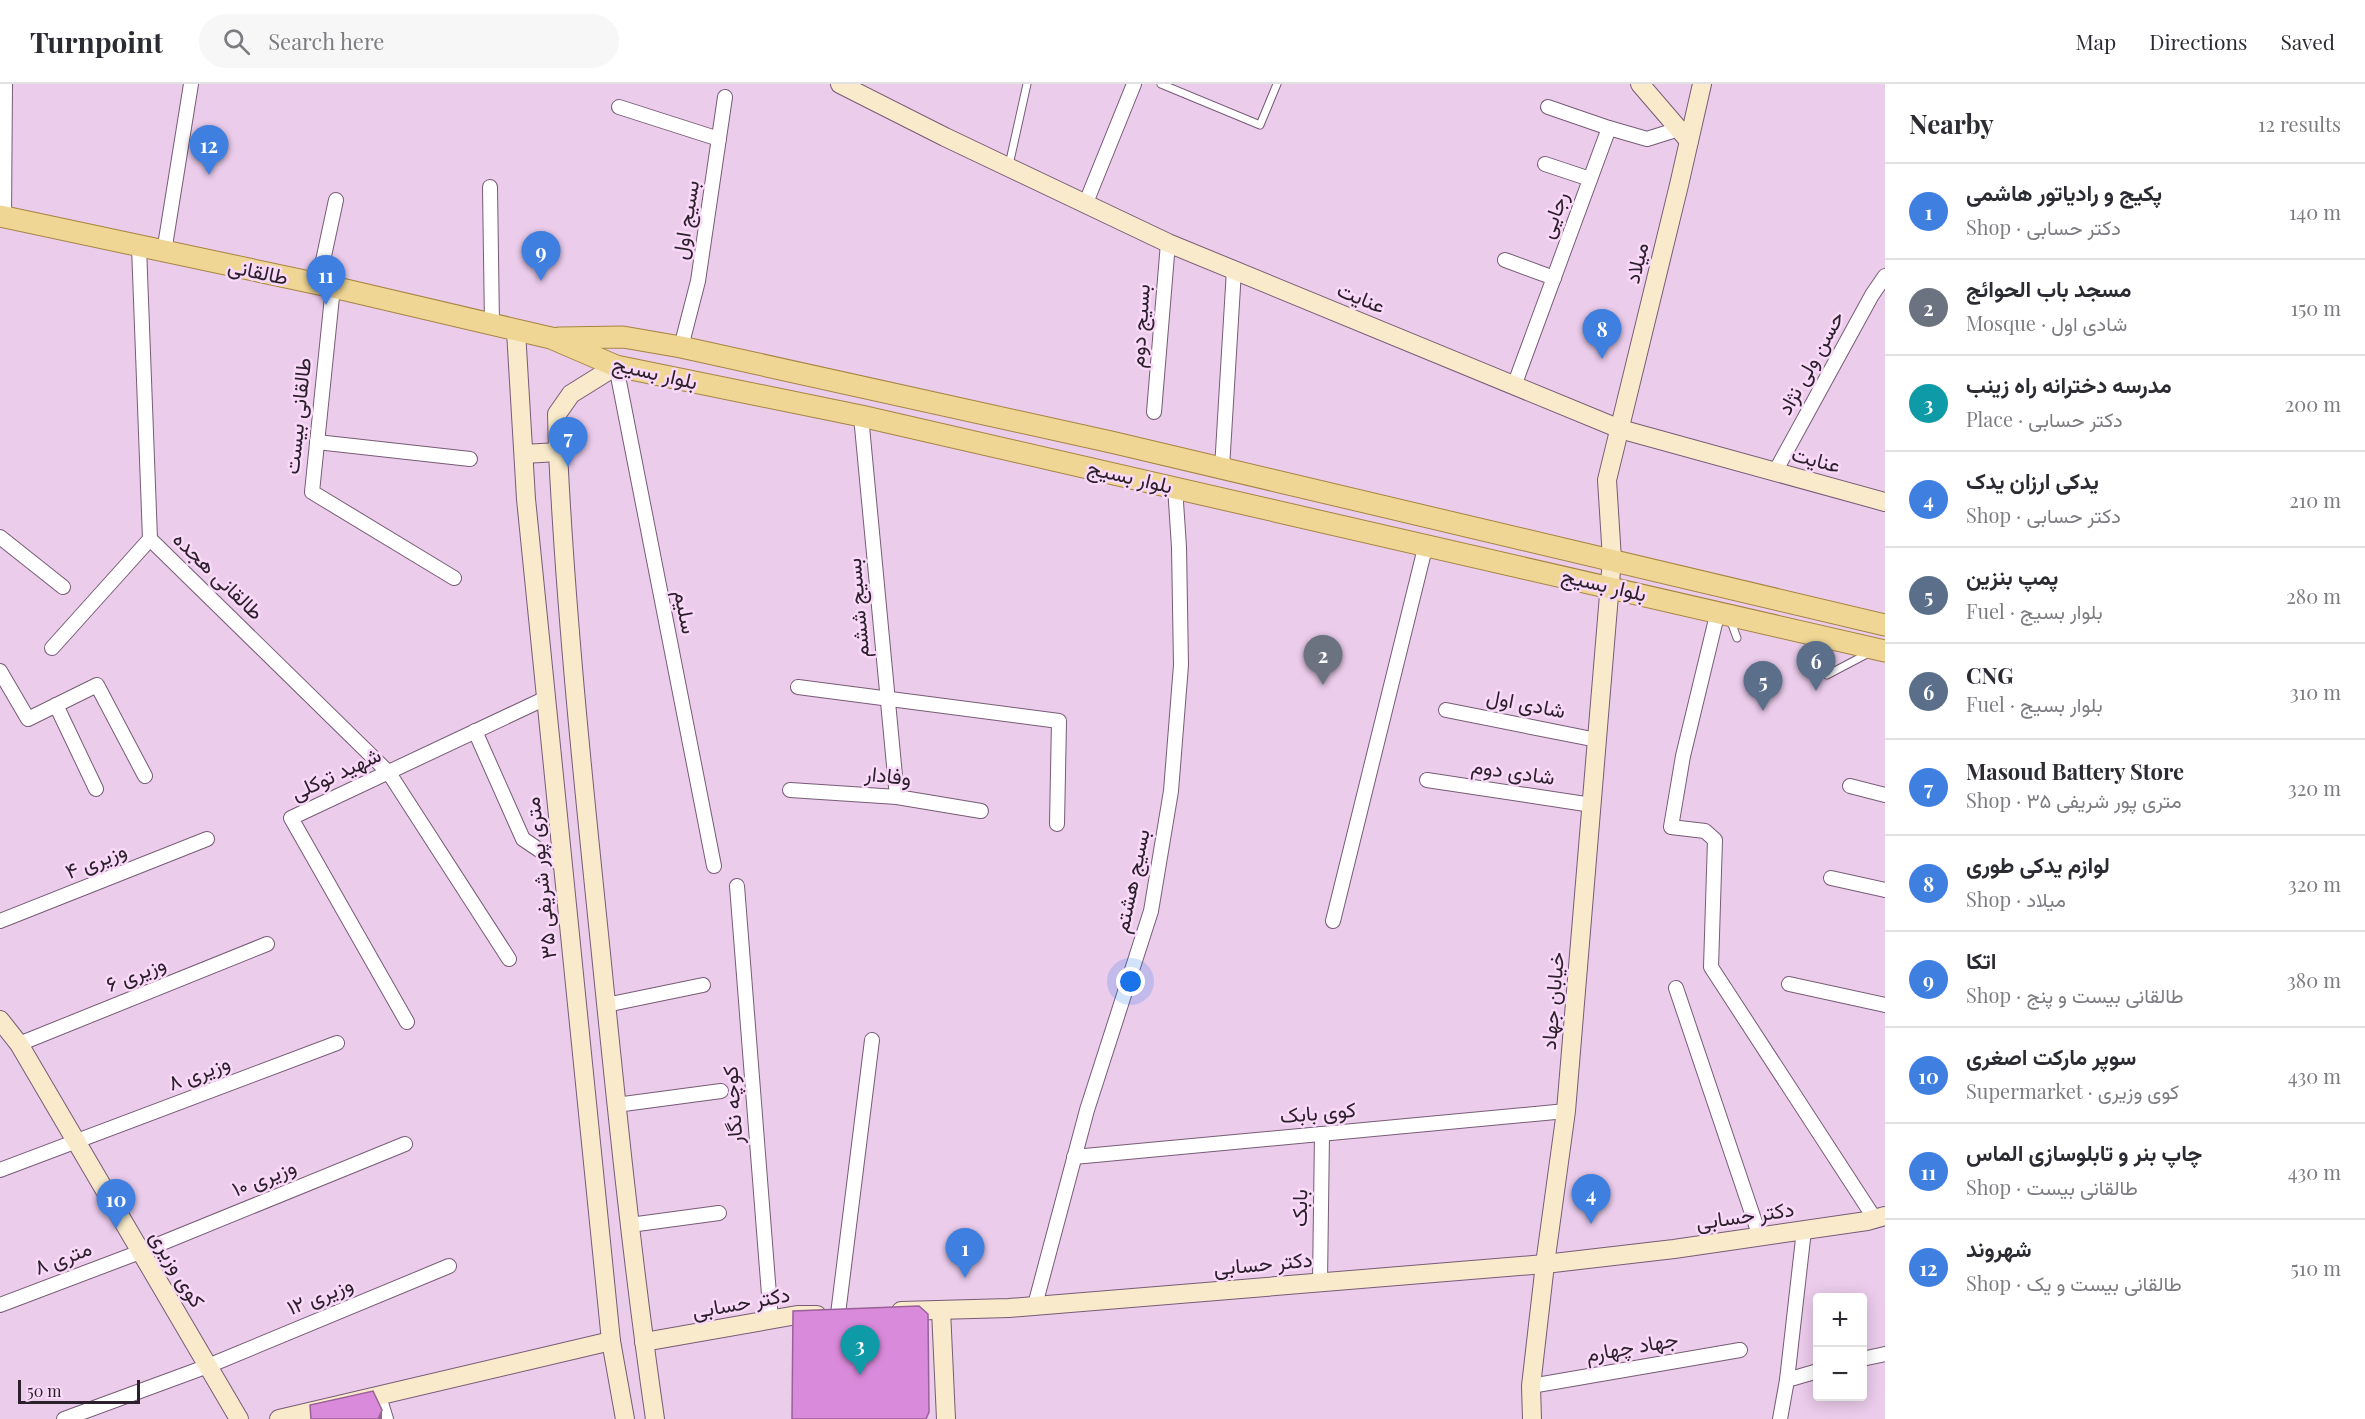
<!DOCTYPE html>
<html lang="en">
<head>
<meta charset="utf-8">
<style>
  body { margin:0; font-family:"Playfair Display",Vazirmatn,serif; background:#f7f7f7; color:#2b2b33 }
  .controls { position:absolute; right:18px; bottom:18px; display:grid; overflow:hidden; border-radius:6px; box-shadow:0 3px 15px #0003 }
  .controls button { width:54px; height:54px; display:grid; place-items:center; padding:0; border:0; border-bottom:2px solid #e1e1e2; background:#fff; color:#2b2b33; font:30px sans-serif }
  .scale { position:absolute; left:18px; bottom:15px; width:122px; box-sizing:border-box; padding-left:6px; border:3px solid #2b202b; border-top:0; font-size:16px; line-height:21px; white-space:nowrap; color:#2b202b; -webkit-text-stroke:4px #f9d9f8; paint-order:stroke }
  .you { position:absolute; left:1131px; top:898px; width:21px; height:21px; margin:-15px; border:4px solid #fff; border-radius:50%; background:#1a73e8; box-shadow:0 0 0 9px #1a73e833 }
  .badge { display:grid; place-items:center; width:39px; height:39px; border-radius:50%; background:#1a73e8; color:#fff; font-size:20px; font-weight:700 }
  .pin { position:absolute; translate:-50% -50px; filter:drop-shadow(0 2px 3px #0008) }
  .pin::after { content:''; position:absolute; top:32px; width:21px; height:18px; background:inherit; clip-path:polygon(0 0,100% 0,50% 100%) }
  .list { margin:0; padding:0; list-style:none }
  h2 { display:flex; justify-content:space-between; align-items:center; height:78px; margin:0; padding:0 24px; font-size:26px }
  h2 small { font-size:20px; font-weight:400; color:#7c7c81 }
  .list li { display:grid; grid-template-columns:39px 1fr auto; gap:18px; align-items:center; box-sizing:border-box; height:96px; padding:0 24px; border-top:2px solid #e1e1e2 }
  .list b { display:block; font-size:22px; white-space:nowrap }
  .list p { margin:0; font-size:20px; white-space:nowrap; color:#7c7c81 }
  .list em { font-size:20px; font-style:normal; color:#7c7c81 }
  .icon { flex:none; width:33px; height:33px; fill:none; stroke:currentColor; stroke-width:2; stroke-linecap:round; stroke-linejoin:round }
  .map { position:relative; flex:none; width:1885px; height:1335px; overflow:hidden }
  header { display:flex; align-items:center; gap:36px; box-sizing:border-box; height:84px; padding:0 30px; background:#fff; border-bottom:2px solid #e1e1e2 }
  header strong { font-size:28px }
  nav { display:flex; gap:33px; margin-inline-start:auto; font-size:21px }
  .search { width:420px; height:54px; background:#f7f7f7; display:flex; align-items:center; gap:15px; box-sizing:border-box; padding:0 21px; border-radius:33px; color:#7c7c81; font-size:22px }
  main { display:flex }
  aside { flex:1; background:#fff }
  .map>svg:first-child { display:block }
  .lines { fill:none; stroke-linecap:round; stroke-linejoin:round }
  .lane-casing { stroke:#775c76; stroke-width:9 }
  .street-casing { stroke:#775c76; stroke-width:16 }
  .secondary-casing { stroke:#775c76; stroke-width:20 }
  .primary-casing { stroke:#a58442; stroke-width:23 }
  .lane { stroke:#fff; stroke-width:7 }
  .street { stroke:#fff; stroke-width:14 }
  .secondary { stroke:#f8eaca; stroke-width:18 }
  .primary { stroke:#f0d695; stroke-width:21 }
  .shaded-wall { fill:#996199 }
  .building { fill:#da8adb; stroke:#996199; stroke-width:1.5 }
  .labels { text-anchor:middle; stroke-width:5; stroke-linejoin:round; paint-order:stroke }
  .street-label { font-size:21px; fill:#2b202b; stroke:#f9d9f8 }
</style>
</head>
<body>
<header>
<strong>Turnpoint</strong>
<div class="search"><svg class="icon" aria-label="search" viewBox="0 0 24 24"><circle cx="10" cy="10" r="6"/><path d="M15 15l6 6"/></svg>Search here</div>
<nav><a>Map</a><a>Directions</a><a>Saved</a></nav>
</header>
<main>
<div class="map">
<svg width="1885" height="1335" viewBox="0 0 1885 1335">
  <rect width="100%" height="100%" fill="#ebcceb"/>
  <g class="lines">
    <defs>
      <g id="lane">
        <polyline points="1161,0 1260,41 1277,0"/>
        <polyline points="1009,81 1027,0"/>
        <polyline points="1730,535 1737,554"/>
        <polyline points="1827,591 1867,570"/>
      </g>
      <g id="street">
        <polyline points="619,23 719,55"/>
        <polyline points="1548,23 1609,44"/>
        <polyline points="1545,80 1590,95"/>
        <polyline points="490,103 492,241"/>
        <polyline points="1085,121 1134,0"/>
        <polyline points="4,133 5,0"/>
        <polyline points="139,163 150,455 389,689 509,875"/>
        <polyline points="164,168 191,0"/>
        <polyline points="1505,176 1554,194"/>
        <polyline points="318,200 336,116"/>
        <polyline points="333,203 312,408 454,494"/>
        <polyline points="681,263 698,197 725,13"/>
        <polyline points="616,282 714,782"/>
        <polyline points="1514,302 1609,44 1647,55 1679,45"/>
        <polyline points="1154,328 1168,159"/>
        <polyline points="861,332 897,713"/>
        <polyline points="317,358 470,375"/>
        <polyline points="1222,384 1234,186"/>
        <polyline points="1775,388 1872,211 1885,192"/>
        <polyline points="0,453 63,503"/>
        <polyline points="1718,527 1683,672 1671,743 1705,747 1715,756 1711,883 1875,1135"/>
        <polyline points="52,564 150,455"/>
        <polyline points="0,587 28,635 97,601 145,692"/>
        <polyline points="798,603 1059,637 1057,740"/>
        <polyline points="56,621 96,705"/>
        <polyline points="1446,626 1597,656"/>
        <polyline points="475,647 523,755 563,782"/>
        <polyline points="1427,696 1592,721"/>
        <polyline points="1850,702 1885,711"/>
        <polyline points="790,706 897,713 981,727"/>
        <polyline points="1831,794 1885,806"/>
        <polyline points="737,802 771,1236"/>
        <polyline points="0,837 207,755"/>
        <polyline points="1333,837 1426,460"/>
        <polyline points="1789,900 1885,921"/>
        <polyline points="1676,904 1760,1153"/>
        <polyline points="606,921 703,901"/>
        <polyline points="407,938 291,734 546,614"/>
        <polyline points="19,960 267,860"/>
        <polyline points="616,1021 721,1007"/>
        <polyline points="1074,1073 1566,1027"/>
        <polyline points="0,1086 337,959"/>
        <polyline points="630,1141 719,1129"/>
        <polyline points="1320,1198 1322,1050"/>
        <polyline points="0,1221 140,1168 405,1060"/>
        <polyline points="1035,1221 1087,1026 1151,827 1171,707 1181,581 1179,463 1175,403"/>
        <polyline points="838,1230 872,956"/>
        <polyline points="1862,1275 1885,1270"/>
        <polyline points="1787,1296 1818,1287"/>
        <polyline points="1531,1302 1740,1266"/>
        <polyline points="375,1313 382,1322 386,1335"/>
        <polyline points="64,1335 208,1282 449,1182"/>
        <polyline points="1780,1335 1787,1296 1804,1146"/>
      </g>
      <g id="secondary">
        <polyline points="840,0 945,53 1168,159 1620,345 1885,418"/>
        <polyline points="1640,0 1689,57"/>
        <polyline points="516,247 526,415 611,1257 625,1335"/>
        <path d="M616 282 571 310 557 330 558 368C566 532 583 696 600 860 616 1018 632 1177 655 1335"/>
        <polyline points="524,370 558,368"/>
        <polyline points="0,936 19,960 239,1335"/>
        <polyline points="941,1226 946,1335"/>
        <polyline points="901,1227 1009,1224 1545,1180 1674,1165 1867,1137 1885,1132"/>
        <polyline points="644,1258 797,1231 817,1231"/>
        <polyline points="279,1335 611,1257"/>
        <polyline points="1532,1335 1531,1302 1545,1180 1566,1027 1612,475 1607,396 1679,101 1702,0"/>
      </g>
      <g id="primary">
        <polyline points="0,132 333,203 551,254 616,282 861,332 1885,567"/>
        <polyline points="559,254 623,253 681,263 1111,358 1885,541"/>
      </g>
    </defs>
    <use href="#lane" class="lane-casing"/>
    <use href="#street" class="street-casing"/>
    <use href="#secondary" class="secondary-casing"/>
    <use href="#primary" class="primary-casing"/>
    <use href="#lane" class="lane"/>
    <use href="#street" class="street"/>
    <use href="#secondary" class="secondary"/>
    <use href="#primary" class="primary"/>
  </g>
  <polygon class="shaded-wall" points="382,1326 382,1335 378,1335"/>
  <g class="building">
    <polygon points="919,1222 928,1230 929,1328 926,1335 792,1335 793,1227"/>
    <polygon points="373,1307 382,1326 378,1335 311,1335 310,1321"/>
  </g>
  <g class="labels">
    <g class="street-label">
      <text transform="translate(1554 131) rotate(-70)" y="7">رجایی</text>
      <text transform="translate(686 136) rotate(-81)" y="7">بسیج اول</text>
      <text transform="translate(1637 179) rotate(-76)" y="7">میلاد</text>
      <text transform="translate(258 188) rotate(12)" y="7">طالقانی</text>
      <text transform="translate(1361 214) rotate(22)" y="7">عنایت</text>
      <text transform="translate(1140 242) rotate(-86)" y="7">بسيج دوم</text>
      <text transform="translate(1811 279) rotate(-61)" y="7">حسن ولی نژاد</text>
      <text transform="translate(655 289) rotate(13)" y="7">بلوار بسیج</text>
      <text transform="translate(298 332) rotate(-84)" y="7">طالقانی بیست</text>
      <text transform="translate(1816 376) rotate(15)" y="7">عنایت</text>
      <text transform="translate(1130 393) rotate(13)" y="7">بلوار بسیج</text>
      <text transform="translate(218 492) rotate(44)" y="7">طالقانی هجده</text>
      <text transform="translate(1604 501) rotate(13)" y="7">بلوار بسیج</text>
      <text transform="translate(858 524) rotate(-95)" y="7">بسیج ششم</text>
      <text transform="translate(685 528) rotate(79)" y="7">سلیم</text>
      <text transform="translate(1526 620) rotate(11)" y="7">شادی اول</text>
      <text transform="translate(1513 688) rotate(8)" y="7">شادی دوم</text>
      <text transform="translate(336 690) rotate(-25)" y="7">شهید توکلی</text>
      <text transform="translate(888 692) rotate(6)" y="7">وفادار</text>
      <text transform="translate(96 777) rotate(-22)" y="7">وزیری ۴</text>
      <text transform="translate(541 794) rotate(-96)" y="7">۳۵ متری پور شریفی</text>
      <text transform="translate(1132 797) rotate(-78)" y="7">بسیج هشتم</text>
      <text transform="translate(136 890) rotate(-22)" y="7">وزیری ۶</text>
      <text transform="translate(1553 917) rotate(-85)" y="7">خیابان جهاد</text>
      <text transform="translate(199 989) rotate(-21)" y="7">وزیری ۸</text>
      <text transform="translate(733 1021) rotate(-94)" y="7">کوچه نگار</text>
      <text transform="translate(1318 1029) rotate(-5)" y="7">کوی بابک</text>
      <text transform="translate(264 1094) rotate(-22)" y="7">وزیری ۱۰</text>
      <text transform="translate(1300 1124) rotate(-89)" y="7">بابک</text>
      <text transform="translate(1745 1132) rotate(-8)" y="7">دکتر حسابی</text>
      <text transform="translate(63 1174) rotate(-21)" y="7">متری ۸</text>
      <text transform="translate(1263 1180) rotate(-5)" y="7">دکتر حسابی</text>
      <text transform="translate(177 1185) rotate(59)" y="7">کوی وزیری</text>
      <text transform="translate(320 1212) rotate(-22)" y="7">وزيری ۱۲</text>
      <text transform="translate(741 1219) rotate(-10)" y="7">دکتر حسابی</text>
      <text transform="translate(1632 1263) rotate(-10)" y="7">جهاد چهارم</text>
    </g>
  </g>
</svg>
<div class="controls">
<button>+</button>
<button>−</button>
</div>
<div class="scale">50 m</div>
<div class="you"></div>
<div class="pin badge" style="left:965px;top:1194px;background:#3f7fe0">1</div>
<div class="pin badge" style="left:1323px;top:601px;background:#6b7280">2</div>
<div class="pin badge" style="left:860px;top:1291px;background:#0f9aa8">3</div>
<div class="pin badge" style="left:1591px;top:1140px;background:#3f7fe0">4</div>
<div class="pin badge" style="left:1763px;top:627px;background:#5c6f8a">5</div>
<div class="pin badge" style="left:1816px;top:607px;background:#5c6f8a">6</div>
<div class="pin badge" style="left:568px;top:383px;background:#3f7fe0">7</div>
<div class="pin badge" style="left:1602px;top:275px;background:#3f7fe0">8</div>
<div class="pin badge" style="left:541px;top:197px;background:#3f7fe0">9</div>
<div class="pin badge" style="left:116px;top:1145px;background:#3f7fe0">10</div>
<div class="pin badge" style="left:326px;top:221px;background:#3f7fe0">11</div>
<div class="pin badge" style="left:209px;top:91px;background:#3f7fe0">12</div>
</div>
<aside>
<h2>Nearby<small>12 results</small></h2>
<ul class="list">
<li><span class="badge" style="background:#3f7fe0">1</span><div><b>پکیج و رادیاتور هاشمی</b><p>Shop · دکتر حسابی</p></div><em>140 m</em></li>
<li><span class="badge" style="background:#6b7280">2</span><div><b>مسجد باب الحوائج</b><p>Mosque · شادی اول</p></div><em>150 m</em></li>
<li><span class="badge" style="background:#0f9aa8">3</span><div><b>مدرسه دخترانه راه زینب</b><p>Place · دکتر حسابی</p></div><em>200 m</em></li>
<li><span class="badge" style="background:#3f7fe0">4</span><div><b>یدکی ارزان یدک</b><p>Shop · دکتر حسابی</p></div><em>210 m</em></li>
<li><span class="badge" style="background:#5c6f8a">5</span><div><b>پمپ بنزین</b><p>Fuel · بلوار بسیج</p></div><em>280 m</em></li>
<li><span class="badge" style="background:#5c6f8a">6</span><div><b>CNG</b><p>Fuel · بلوار بسیج</p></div><em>310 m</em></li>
<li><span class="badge" style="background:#3f7fe0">7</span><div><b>Masoud Battery Store</b><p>Shop · ۳۵ متری پور شریفی</p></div><em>320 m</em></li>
<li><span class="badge" style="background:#3f7fe0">8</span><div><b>لوازم یدکی طوری</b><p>Shop · میلاد</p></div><em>320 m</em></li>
<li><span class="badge" style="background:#3f7fe0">9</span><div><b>اتکا</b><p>Shop · طالقانی بیست و پنج</p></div><em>380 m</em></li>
<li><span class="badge" style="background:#3f7fe0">10</span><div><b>سوپر مارکت اصغری</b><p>Supermarket · کوی وزیری</p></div><em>430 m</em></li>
<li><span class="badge" style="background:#3f7fe0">11</span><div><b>چاپ بنر و تابلوسازی الماس</b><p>Shop · طالقانی بیست</p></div><em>430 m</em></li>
<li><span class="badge" style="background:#3f7fe0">12</span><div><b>شهروند</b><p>Shop · طالقانی بیست و یک</p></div><em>510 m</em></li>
</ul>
</aside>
</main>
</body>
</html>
